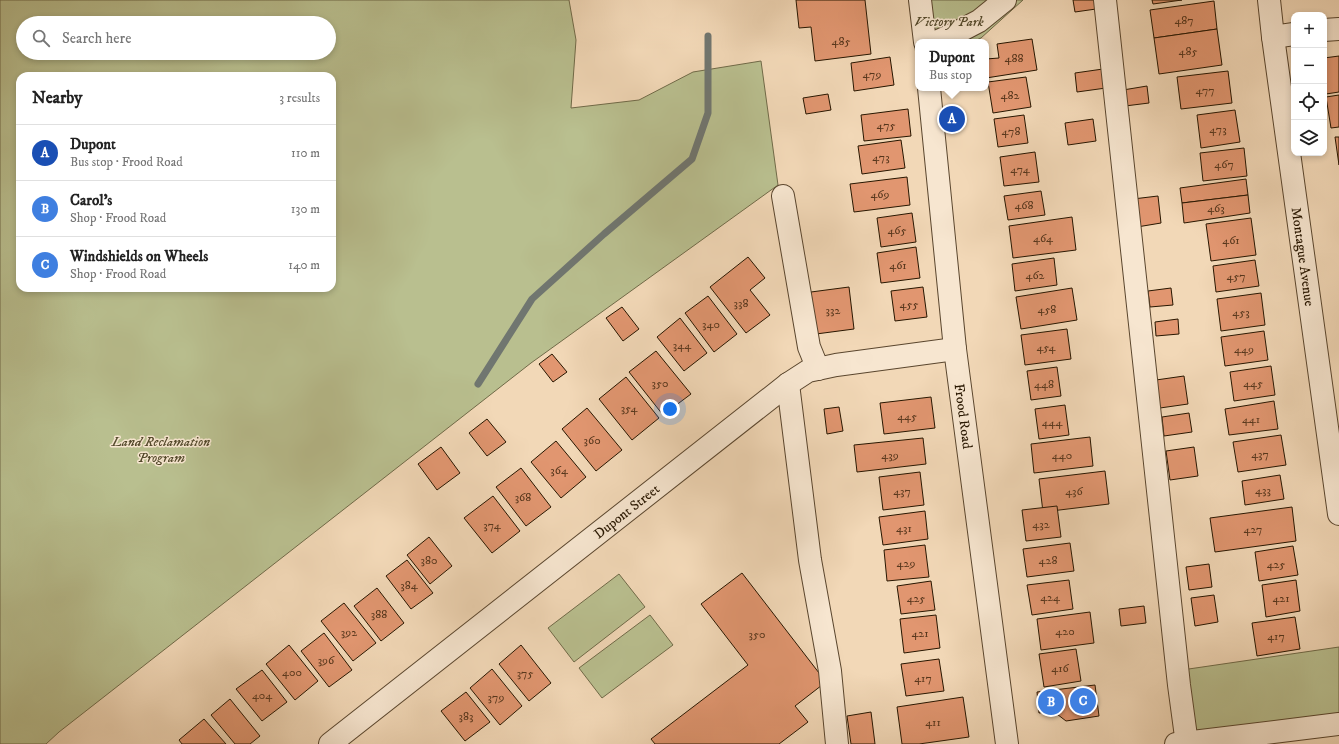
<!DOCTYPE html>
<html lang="en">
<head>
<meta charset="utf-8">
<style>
  body { margin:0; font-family:"IM FELL DW Pica",serif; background:#f2f2f2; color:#222 }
  .controls { position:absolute; right:12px; top:12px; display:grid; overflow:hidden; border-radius:8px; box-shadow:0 2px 6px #0003 }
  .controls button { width:36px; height:36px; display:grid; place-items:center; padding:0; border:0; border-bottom:1px solid #e0e0e0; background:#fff; color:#222; font:20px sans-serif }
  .you { position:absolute; left:670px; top:409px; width:14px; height:14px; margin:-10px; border:3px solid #fff; border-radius:50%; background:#1a73e8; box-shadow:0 0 0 6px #1a73e833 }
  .badge { display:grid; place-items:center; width:26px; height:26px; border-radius:50%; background:#8f2418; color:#fff; font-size:13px; font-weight:700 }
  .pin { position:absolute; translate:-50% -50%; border:2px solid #fff; box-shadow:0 1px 4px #0006 }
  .popup { position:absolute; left:915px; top:39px; width:74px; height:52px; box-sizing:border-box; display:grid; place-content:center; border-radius:8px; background:#fff; filter:drop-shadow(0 1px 3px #0005); font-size:13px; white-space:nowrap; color:#767676 }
  .popup b { font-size:15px; color:#222 }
  .popup::after { content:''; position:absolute; left:50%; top:100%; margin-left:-8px; border:8px solid transparent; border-top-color:#fff }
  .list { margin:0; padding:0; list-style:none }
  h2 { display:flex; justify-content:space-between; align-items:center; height:52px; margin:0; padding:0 16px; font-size:17px }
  h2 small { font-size:13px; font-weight:400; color:#767676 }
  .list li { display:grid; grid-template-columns:26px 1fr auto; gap:12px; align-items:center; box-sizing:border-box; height:56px; padding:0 16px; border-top:1px solid #e0e0e0 }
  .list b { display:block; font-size:15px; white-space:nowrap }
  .list p { margin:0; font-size:13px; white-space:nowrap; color:#767676 }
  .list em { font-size:13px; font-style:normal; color:#767676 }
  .icon { flex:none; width:22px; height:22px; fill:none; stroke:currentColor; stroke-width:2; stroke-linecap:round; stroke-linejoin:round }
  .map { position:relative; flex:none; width:1339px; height:744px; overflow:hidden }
  .search { position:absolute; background:#fff; box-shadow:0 2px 6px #0003; left:16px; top:16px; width:320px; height:44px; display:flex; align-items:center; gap:10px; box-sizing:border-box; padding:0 14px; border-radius:22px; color:#767676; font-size:15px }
  .panel { position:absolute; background:#fff; box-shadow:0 2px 6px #0003; left:16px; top:72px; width:320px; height:220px; border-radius:12px }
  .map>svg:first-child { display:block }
  .green { fill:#b9bf8f; stroke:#706a48; fill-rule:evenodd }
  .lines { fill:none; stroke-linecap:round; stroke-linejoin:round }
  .stream { stroke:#707670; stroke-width:7 }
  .building { fill:#e19670; stroke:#271600 }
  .minor-casing { stroke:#5a462e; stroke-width:24 }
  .minor { stroke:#f7e6d0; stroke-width:22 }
  .labels { text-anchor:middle; stroke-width:3; stroke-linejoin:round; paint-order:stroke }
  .number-label { font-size:12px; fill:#56361c }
  .park-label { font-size:14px; font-style:italic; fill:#53492b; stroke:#f7e6d0 }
  .street-label { font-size:14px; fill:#271600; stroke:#f7e6d0 }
</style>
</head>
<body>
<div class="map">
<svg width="1339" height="744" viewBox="0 0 1339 744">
  <rect width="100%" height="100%" fill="#f2d8b7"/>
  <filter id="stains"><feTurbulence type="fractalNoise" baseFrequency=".005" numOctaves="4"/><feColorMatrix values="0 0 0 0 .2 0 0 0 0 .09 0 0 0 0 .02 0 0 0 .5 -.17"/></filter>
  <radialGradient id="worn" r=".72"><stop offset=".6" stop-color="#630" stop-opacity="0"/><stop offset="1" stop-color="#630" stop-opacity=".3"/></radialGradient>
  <g class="green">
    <path d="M0 0H569L576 40 571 108 639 100 693 72 761 61 778 185 531 363 59 732 46 744H0ZM23 23H329V53H23ZM20 76H332V288H20Z"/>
    <polygon points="909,0 1023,0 981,38 972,42 918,42 917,63"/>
    <polygon points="619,574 645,607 574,662 548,628"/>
    <polygon points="650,615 673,645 602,698 579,668"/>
    <polygon points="1339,647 1339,726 1189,744 1175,671"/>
  </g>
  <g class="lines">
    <polyline class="stream" points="478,384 532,299 604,234 692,159 708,113 708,36"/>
  </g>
  <g class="building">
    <polygon points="796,0 865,0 871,54 815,61 811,27 799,28"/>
    <polygon points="1073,0 1102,0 1103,8 1075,12"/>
    <polygon points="1152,0 1182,0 1153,4"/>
    <polygon points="1214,1 1217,29 1154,38 1150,10"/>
    <polygon points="1217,29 1222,65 1159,74 1154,38"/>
    <polygon points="1032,39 1037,70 986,78 986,59 999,58 997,44"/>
    <polygon points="1339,56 1339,92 1326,94 1324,82 1324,58"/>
    <polygon points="890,57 894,85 854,91 851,63"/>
    <polygon points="1103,69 1106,88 1077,92 1075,73"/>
    <polygon points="1228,71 1232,103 1181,109 1177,77"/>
    <polygon points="1026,77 1031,107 993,113 988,82"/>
    <polygon points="1147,86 1149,103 1125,106 1123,90"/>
    <polygon points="828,94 831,110 806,114 803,98"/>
    <polygon points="1339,95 1339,127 1331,128 1326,97"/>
    <polygon points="908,109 911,136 864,141 861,115"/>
    <polygon points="1235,110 1240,142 1201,148 1197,115"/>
    <polygon points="1024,115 1028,143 998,147 994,119"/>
    <polygon points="1093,119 1096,141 1068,145 1065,123"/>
    <polygon points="1335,137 1339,137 1339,165"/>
    <polygon points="901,140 905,168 862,174 858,146"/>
    <polygon points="1244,148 1247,176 1203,181 1200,153"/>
    <polygon points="1035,152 1039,182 1004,186 1000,157"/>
    <polygon points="907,177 910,205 854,212 850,184"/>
    <polygon points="1246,179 1248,195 1182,203 1180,188"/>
    <polygon points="1041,191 1045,215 1008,220 1004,196"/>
    <polygon points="1248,195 1250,213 1184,223 1182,203"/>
    <polygon points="1158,196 1161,223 1137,227 1133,199"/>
    <polygon points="912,213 916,242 881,247 877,218"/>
    <polygon points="1072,217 1076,250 1013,258 1009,226"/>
    <polygon points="1251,218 1256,255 1211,261 1206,224"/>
    <polygon points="916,247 920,278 881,283 877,253"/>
    <polygon points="748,257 765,278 750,290 770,315 746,333 710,287"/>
    <polygon points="1054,258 1057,285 1015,291 1012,264"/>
    <polygon points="1255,260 1259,286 1216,292 1213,266"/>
    <polygon points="849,287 854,329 816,334 811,292"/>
    <polygon points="923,287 927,317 895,321 891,291"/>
    <polygon points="1072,288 1077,320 1021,329 1016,297"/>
    <polygon points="1171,288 1173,305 1150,307 1148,291"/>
    <polygon points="1261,293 1265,325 1221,331 1217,299"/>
    <polygon points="708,296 737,334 714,352 685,313"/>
    <polygon points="622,307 639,329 623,341 606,318"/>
    <polygon points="680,318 707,353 684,371 657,337"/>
    <polygon points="1178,319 1179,334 1156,336 1155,322"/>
    <polygon points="1067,329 1071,359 1025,365 1021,335"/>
    <polygon points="1264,331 1268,360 1225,366 1221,337"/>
    <polygon points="656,351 691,394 663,415 629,372"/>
    <polygon points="552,354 567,372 553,382 539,364"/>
    <polygon points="1271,366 1275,395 1234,401 1230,372"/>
    <polygon points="1057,367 1061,396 1031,400 1027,371"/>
    <polygon points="1184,376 1188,404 1160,408 1156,380"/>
    <polygon points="626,377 659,418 632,440 599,399"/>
    <polygon points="931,397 935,428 884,434 880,403"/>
    <polygon points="1274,401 1278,429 1229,435 1225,409"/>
    <polygon points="1065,405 1069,435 1039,439 1035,409"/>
    <polygon points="839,407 843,431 827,434 824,409"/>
    <polygon points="587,408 622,450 596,471 562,429"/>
    <polygon points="1189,413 1192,432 1164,436 1162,417"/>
    <polygon points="487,419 506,442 487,456 469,433"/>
    <polygon points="1281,435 1286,465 1238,472 1233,442"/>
    <polygon points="1090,437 1093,466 1034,473 1031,444"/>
    <polygon points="923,438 926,464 857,472 854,445"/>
    <polygon points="556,441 586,477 561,498 531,462"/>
    <polygon points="441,447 460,473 437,490 418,464"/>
    <polygon points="1194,447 1198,476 1170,480 1166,451"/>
    <polygon points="521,468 551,507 526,526 496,487"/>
    <polygon points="1105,471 1109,504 1043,512 1039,479"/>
    <polygon points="920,472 924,505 883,510 879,477"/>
    <polygon points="1280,475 1284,499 1245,505 1242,481"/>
    <polygon points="493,496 520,531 492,553 464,518"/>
    <polygon points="1057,506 1061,537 1026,541 1022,510"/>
    <polygon points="1292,507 1296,541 1215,552 1210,518"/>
    <polygon points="925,511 928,539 883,545 879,517"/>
    <polygon points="429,537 452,566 430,584 407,555"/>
    <polygon points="1070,543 1074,571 1027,577 1023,549"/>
    <polygon points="925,545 929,577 887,581 884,550"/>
    <polygon points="1293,546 1298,575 1259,581 1255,552"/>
    <polygon points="407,560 433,593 411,609 386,576"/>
    <polygon points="1209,564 1212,587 1189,590 1186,567"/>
    <polygon points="742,573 826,682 795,706 808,722 779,744 655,744 651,739 748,665 701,604"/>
    <polygon points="1069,580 1073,609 1032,615 1027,585"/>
    <polygon points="1296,580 1300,611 1266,617 1262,585"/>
    <polygon points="931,581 935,610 901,614 897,586"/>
    <polygon points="377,588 404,623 381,641 354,606"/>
    <polygon points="1214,595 1218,622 1195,626 1191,598"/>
    <polygon points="344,603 376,643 353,661 321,621"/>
    <polygon points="1144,606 1146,623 1121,626 1119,609"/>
    <polygon points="1090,612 1094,643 1041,650 1037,619"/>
    <polygon points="936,615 940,648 904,653 900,619"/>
    <polygon points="1295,617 1300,649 1257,656 1252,623"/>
    <polygon points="324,633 352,670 329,687 301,651"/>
    <polygon points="289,645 318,681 295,700 266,664"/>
    <polygon points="521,645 551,683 529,701 499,664"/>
    <polygon points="1076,649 1081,681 1044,687 1039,654"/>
    <polygon points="939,659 944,691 906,696 901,664"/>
    <polygon points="492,669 522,706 500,725 470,688"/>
    <polygon points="262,670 287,702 262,721 236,689"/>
    <polygon points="1095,685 1099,716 1066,721 1053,711 1039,713 1037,692"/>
    <polygon points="466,692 490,722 465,741 441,711"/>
    <polygon points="963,697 969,737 919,744 902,744 897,707"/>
    <polygon points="230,699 260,736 250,744 235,744 211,715"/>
    <polygon points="871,712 875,744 851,744 847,716"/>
    <polygon points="204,719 226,744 182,744 179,740"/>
  </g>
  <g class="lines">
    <defs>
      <g id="minor">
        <polyline points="920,0 925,42"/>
        <polyline points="1105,0 1179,685 1187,744"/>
        <path id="s1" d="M1269 0 1273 37 1339 514"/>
        <polyline points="1324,30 1339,29"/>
        <polyline points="1273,37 1294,34"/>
        <polyline points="936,42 956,33 979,21 1005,0"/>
        <path id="s2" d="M929 88 955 349 1007 744"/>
        <polyline points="783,196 809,347 818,369"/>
        <polyline points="788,384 810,560 830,671 837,744"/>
        <path id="s3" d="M330 744 788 384 808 371 836 365 955 349"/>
        <polyline points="1176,744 1339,724"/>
      </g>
    </defs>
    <use href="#minor" class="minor-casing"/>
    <use href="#minor" class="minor"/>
  </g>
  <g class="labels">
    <g class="number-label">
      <text x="1184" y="24">487</text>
      <text x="841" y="45">485</text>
      <text x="1188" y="55">485</text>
      <text x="1014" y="62">488</text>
      <text x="872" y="78">479</text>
      <text x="1205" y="94">477</text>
      <text x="1010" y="99">482</text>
      <text x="886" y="129">475</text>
      <text x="1218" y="133">473</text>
      <text x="1011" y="135">478</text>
      <text x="881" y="161">473</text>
      <text x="1224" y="168">467</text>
      <text x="1020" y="173">474</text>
      <text x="880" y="198">469</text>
      <text x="1024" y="209">468</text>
      <text x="1216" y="212">463</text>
      <text x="897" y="234">465</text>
      <text x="1043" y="242">464</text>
      <text x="1231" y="244">461</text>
      <text x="898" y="269">461</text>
      <text x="1035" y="279">462</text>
      <text x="1236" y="280">457</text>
      <text x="741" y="307">338</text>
      <text x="909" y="308">455</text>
      <text x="1047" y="313">458</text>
      <text x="833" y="314">332</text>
      <text x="1241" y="316">453</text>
      <text x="711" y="328">340</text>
      <text x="682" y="349">344</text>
      <text x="1046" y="351">454</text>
      <text x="1244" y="353">449</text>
      <text x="660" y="387">350</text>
      <text x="1253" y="387">445</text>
      <text x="1044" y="388">448</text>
      <text x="629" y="412">354</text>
      <text x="907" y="420">445</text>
      <text x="1251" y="423">441</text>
      <text x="1052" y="426">444</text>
      <text x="592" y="444">360</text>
      <text x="1260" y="458">437</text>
      <text x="890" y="459">439</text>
      <text x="1062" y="459">440</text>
      <text x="559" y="474">364</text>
      <text x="1263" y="494">433</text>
      <text x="902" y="495">437</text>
      <text x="1074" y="495">436</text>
      <text x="523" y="501">368</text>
      <text x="1041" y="528">432</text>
      <text x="492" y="529">374</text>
      <text x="904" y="532">431</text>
      <text x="1253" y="533">427</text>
      <text x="429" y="564">380</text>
      <text x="1048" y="564">428</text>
      <text x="906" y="567">429</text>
      <text x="1276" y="568">425</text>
      <text x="409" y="589">384</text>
      <text x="1050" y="601">424</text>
      <text x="916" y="602">425</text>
      <text x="1281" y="602">421</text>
      <text x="379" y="618">388</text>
      <text x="1065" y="635">420</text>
      <text x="349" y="636">392</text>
      <text x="920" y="637">421</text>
      <text x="757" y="638">350</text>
      <text x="1276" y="640">417</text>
      <text x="326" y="664">396</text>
      <text x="1060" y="672">416</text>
      <text x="292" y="676">400</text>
      <text x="525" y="677">375</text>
      <text x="923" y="682">417</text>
      <text x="262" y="699">404</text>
      <text x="496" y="701">379</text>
      <text x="466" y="720">383</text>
      <text x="933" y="726">411</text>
    </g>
    <g class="park-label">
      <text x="949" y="26">Victory Park</text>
      <text x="161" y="446">Land Reclamation<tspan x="161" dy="16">Program</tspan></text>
    </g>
    <g class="street-label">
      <text dy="5" stroke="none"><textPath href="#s1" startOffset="259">Montague Avenue</textPath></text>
      <text dy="5" stroke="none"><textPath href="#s2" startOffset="330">Frood Road</textPath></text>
      <text dy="5" stroke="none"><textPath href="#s3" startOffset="377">Dupont Street</textPath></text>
    </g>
  </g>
  <rect width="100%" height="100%" filter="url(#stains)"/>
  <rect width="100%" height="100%" fill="url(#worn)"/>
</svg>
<div class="controls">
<button>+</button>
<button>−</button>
<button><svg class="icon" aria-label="locate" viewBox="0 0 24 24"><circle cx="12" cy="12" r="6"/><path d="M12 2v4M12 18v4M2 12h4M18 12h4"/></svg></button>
<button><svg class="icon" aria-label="layers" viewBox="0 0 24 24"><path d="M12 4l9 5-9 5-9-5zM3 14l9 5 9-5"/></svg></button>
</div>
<div class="you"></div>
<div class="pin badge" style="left:952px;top:119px;background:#1a4fb4">A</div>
<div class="popup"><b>Dupont</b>Bus stop</div>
<div class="pin badge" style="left:1051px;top:702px;background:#3f7fe0">B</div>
<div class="pin badge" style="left:1083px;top:701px;background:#3f7fe0">C</div>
<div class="search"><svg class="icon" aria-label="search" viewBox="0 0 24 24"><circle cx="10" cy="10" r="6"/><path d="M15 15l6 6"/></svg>Search here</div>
<section class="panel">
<h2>Nearby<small>3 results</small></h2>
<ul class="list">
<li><span class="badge" style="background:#1a4fb4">A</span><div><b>Dupont</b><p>Bus stop · Frood Road</p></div><em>110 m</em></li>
<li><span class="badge" style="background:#3f7fe0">B</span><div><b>Carol's</b><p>Shop · Frood Road</p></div><em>130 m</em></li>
<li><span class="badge" style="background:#3f7fe0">C</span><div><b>Windshields on Wheels</b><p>Shop · Frood Road</p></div><em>140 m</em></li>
</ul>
</section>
</div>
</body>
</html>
